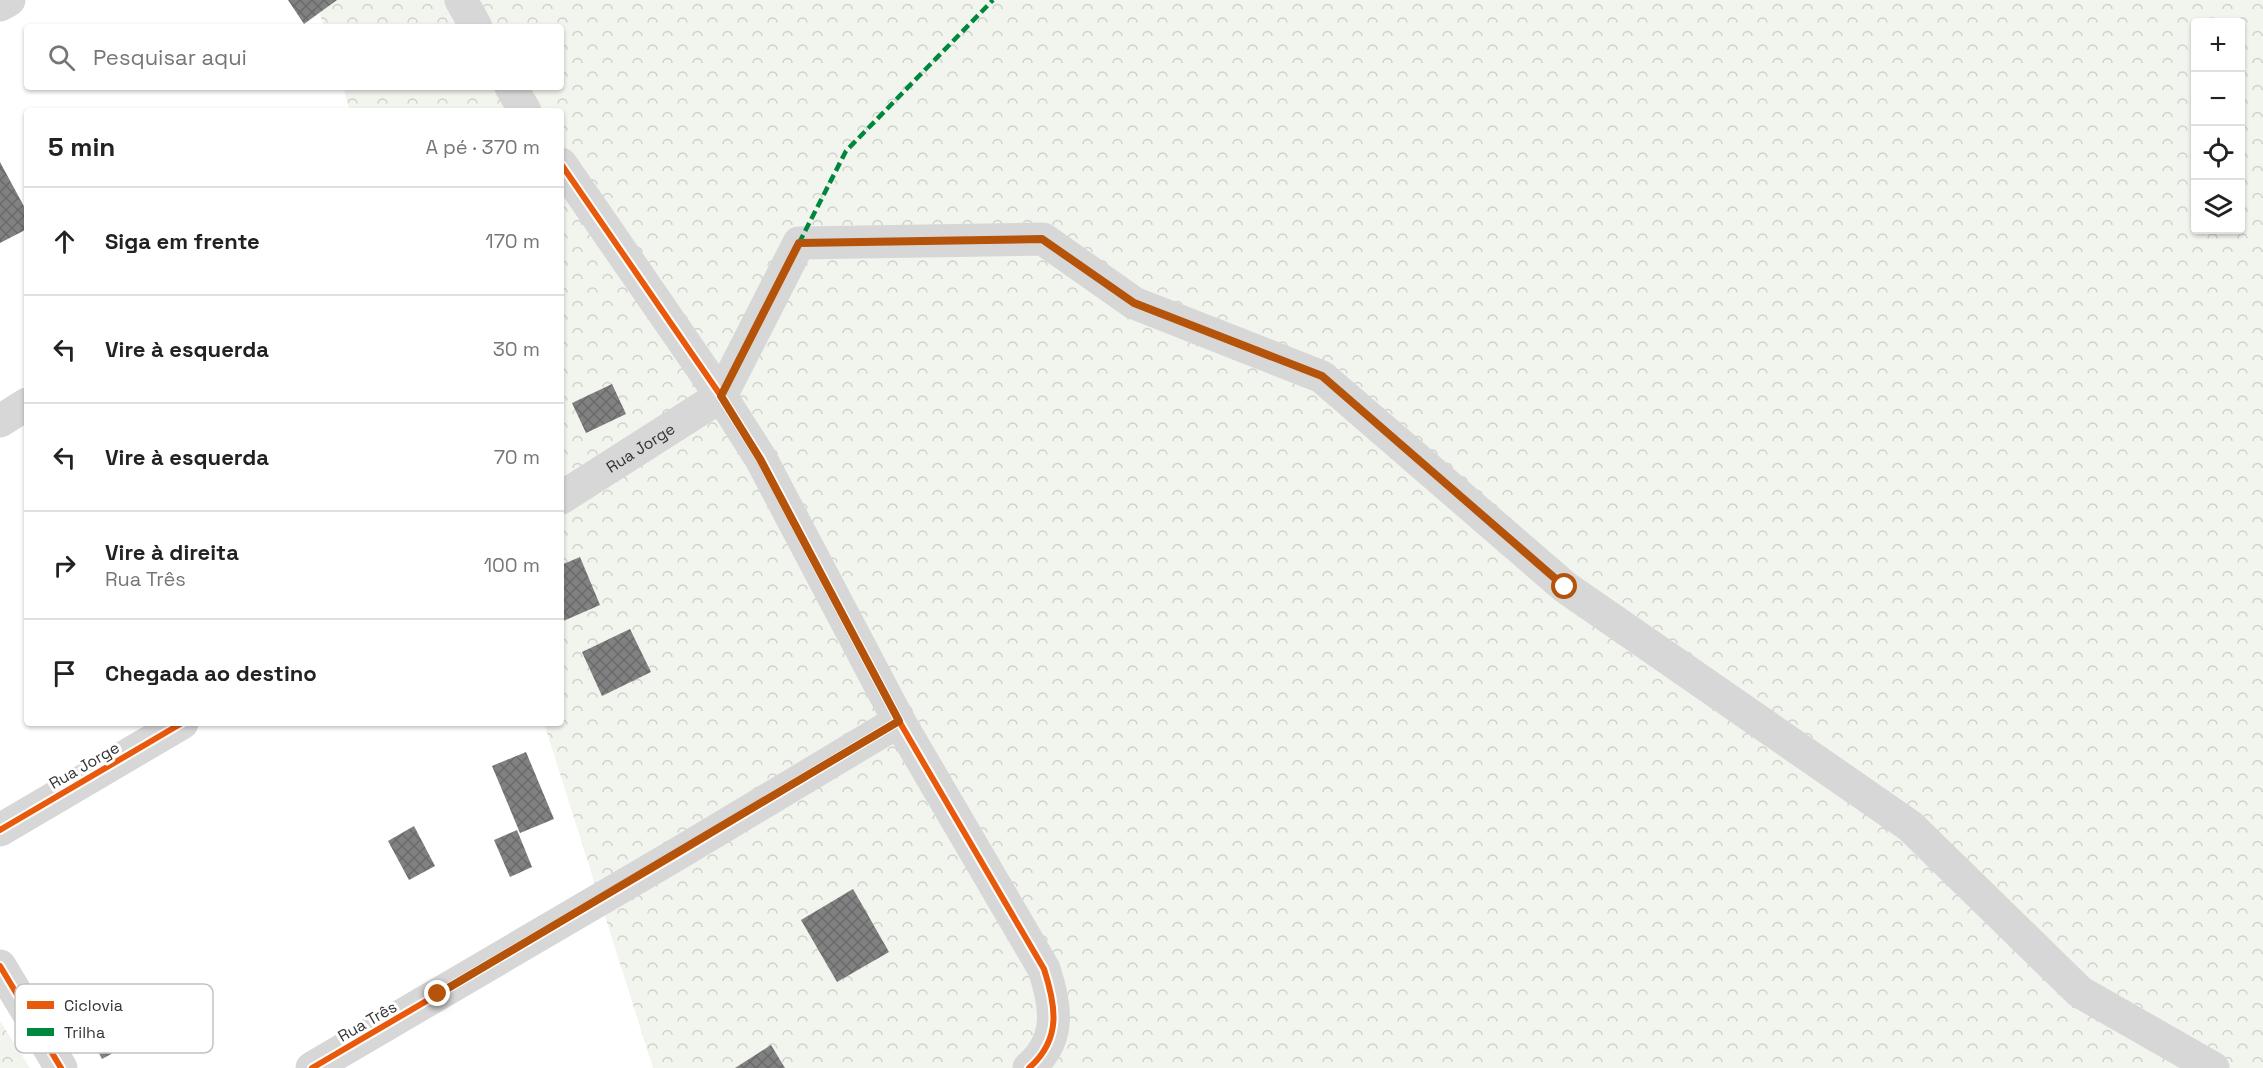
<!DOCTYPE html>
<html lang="pt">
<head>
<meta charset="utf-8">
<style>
  body { margin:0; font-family:"Space Grotesk",sans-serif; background:#f2f2f2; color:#222 }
  .controls { position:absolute; right:18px; top:18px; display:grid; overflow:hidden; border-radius:6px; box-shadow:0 2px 4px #0004 }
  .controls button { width:54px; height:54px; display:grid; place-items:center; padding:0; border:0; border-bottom:2px solid #e0e0e0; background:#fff; color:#222; font:30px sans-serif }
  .stop { position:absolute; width:18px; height:18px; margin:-14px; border:4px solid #b45309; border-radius:50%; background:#fff }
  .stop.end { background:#b45309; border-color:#fff; box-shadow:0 2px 6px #0008 }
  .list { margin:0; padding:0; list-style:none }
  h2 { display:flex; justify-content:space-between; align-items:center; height:78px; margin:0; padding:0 24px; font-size:26px }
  h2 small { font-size:20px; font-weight:400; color:#767676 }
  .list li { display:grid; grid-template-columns:39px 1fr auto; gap:18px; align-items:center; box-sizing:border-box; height:108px; padding:0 24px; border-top:2px solid #e0e0e0 }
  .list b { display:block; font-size:22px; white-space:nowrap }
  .list p { margin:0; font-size:20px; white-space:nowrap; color:#767676 }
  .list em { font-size:20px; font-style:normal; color:#767676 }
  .icon { flex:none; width:33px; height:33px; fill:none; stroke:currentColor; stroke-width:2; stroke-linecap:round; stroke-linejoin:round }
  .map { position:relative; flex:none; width:2263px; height:1068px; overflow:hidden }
  .search { position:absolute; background:#fff; box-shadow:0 2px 4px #0004; left:24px; top:24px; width:540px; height:66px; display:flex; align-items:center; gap:15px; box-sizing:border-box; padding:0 21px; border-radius:6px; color:#767676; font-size:22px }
  .panel { position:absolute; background:#fff; box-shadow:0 2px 4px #0004; left:24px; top:108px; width:540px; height:618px; border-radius:6px }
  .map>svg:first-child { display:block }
  .forest { fill:url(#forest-crowns); fill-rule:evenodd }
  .building { fill:url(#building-cross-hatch) }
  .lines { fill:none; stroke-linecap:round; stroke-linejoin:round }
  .minor { stroke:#d7d7d7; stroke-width:33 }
  .quiet { stroke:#00873e; stroke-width:4.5; stroke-dasharray:9 4.5; stroke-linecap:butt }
  .cycleway-casing { stroke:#fff; stroke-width:10 }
  .cycleway { stroke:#e8590c; stroke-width:6 }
  .route { stroke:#b45309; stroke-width:8 }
  .labels { text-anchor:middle; stroke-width:6; stroke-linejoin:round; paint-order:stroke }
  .street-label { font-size:16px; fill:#333; stroke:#fff }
  .key { fill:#fff; stroke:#c2c2c2; stroke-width:1.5 }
  .key-label { font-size:16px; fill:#333 }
</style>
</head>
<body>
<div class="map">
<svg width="2263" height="1068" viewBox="0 0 2263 1068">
  <defs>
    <pattern id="forest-crowns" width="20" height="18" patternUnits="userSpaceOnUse" patternTransform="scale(1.5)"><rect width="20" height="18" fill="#f1f5ed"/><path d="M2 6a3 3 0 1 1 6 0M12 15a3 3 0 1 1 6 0" fill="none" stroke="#cfd2cc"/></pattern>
    <pattern id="building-cross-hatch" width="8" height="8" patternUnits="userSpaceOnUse" patternTransform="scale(1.5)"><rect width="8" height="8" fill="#818181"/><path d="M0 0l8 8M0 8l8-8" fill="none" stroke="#6a6a6a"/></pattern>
  </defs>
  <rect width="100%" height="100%" fill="#fff"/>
  <g class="forest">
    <path d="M315 0H2263V1068H653L544 723H561V111H350L343 87H561V27H324ZM2196 22H2240V230H2196Z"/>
    <polygon points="0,1021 30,1068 0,1068"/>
  </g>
  <g class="building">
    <polygon points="288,0 337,0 304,24"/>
    <polygon points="0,162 27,212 27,229 0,243"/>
    <polygon points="612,384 626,414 586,433 572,403"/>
    <polygon points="580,557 600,605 561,622 561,565"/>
    <polygon points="630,629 651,672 602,696 582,652"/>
    <polygon points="526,752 554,819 520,833 492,766"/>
    <polygon points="414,826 435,866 409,880 388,841"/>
    <polygon points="517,830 532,867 510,877 494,840"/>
    <polygon points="853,889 889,952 837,982 801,920"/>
    <polygon points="122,992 146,1035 102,1059 79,1015"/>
    <polygon points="771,1045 785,1068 735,1068"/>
  </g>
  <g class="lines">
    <g class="minor">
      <polyline points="461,0 476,27"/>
      <polyline points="0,5 9,0"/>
      <polyline points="511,87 525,111"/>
      <path d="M561 164 721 396 761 459 899 721 1044 969C1056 1006 1062 1039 1029 1068"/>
      <polyline points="0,421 27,404"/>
      <path id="s1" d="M561 498 721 396 799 243 1043 239 1134 303 1322 377 1565 587 1910 826 2080 992 2213 1068"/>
      <polyline points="0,830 182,723"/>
      <polyline points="0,966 61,1068"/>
      <polyline points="312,1068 674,856 899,721"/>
    </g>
    <polyline class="quiet" points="799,243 846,151 993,0"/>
    <defs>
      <g id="cycleway">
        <path d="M561 164 721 396 761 459 899 721 1044 969C1056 1006 1062 1039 1029 1068"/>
        <polyline points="0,830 182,723"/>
        <polyline points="0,966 61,1068"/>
        <polyline points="312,1068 674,856 899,721"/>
      </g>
    </defs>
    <use href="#cycleway" class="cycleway-casing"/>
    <use href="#cycleway" class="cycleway"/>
  </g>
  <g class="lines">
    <polyline class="route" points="438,994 899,721 760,459 721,396 799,243 1042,239 1134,303 1322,376 1565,587"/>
  </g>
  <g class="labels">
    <g class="street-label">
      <text dy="6" stroke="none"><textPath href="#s1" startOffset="94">Rua Jorge</textPath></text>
      <text transform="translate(84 765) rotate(-30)" y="6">Rua Jorge</text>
      <text transform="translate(367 1021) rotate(-30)" y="6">Rua Três</text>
    </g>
  </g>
  <rect x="15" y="984" width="198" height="69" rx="9" class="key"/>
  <rect x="27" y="1001" width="27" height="8" fill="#e8590c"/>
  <rect x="27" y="1028" width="27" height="8" fill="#00873e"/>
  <g class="key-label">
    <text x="64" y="1011">Ciclovia</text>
    <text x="64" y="1038">Trilha</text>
  </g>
</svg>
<div class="controls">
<button>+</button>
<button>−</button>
<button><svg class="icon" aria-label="locate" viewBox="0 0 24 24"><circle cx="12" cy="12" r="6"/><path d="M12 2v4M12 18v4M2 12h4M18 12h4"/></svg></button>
<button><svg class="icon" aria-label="layers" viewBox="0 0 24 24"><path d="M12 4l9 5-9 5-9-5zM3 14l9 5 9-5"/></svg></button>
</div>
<div class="stop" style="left:1565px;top:587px"></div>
<div class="stop end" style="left:438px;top:994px"></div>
<div class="search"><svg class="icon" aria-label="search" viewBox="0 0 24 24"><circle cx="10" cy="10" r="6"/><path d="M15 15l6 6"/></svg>Pesquisar aqui</div>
<section class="panel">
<h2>5 min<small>A pé · 370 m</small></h2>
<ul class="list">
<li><svg class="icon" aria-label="ahead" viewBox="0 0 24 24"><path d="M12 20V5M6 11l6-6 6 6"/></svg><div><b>Siga em frente</b></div><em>170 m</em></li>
<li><svg class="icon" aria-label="left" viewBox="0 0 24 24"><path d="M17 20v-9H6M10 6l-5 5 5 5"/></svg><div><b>Vire à esquerda</b></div><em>30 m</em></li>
<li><svg class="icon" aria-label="left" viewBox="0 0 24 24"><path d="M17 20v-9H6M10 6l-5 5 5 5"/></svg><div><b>Vire à esquerda</b></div><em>70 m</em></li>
<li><svg class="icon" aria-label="right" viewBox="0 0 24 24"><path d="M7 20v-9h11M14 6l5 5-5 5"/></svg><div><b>Vire à direita</b><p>Rua Três</p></div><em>100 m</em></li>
<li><svg class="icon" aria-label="arrive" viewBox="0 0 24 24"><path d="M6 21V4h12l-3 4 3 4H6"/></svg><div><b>Chegada ao destino</b></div></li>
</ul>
</section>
</div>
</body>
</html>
